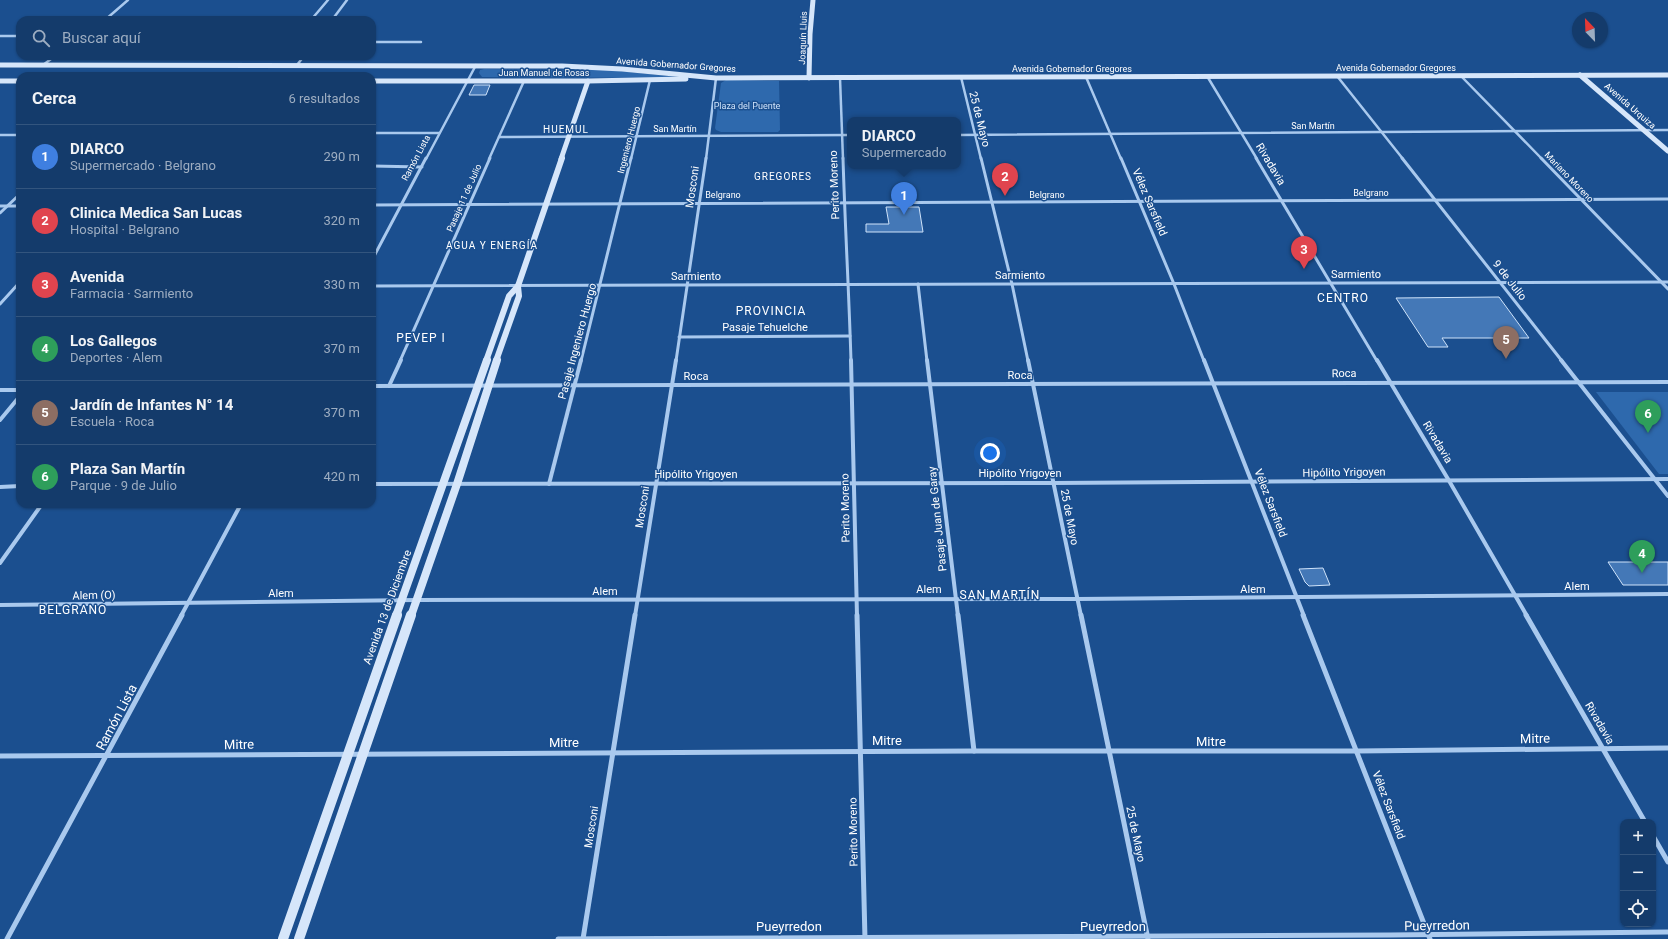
<!DOCTYPE html>
<html lang="es">
<head>
<meta charset="utf-8">
<style>
  body { margin:0; font-family:Roboto,sans-serif; background:#214673; color:#f1f3f6 }
  .controls { position:absolute; right:12px; bottom:12px; display:grid; overflow:hidden; border-radius:8px; box-shadow:0 1px 3px #0004 }
  .controls button { width:36px; height:36px; display:grid; place-items:center; padding:0; border:0; border-bottom:1px solid #33557e; background:#143b6b; color:#f1f3f6; font:20px sans-serif }
  .compass { position:absolute; left:1572px; top:12px; width:36px; height:36px; border-radius:50%; background:#143b6b; box-shadow:0 1px 3px #0004; rotate:337deg }
  .you { position:absolute; left:990px; top:453px; width:14px; height:14px; margin:-10px; border:3px solid #fff; border-radius:50%; background:#1a73e8; box-shadow:0 0 0 6px #1a73e833 }
  .badge { display:grid; place-items:center; width:26px; height:26px; border-radius:50%; background:#e69b98; color:#fff; font-size:13px; font-weight:700 }
  .pin { position:absolute; translate:-50% -33px; filter:drop-shadow(0 1px 2px #0008) }
  .pin::after { content:''; position:absolute; top:21px; width:14px; height:12px; background:inherit; clip-path:polygon(0 0,100% 0,50% 100%) }
  .popup { position:absolute; left:847px; top:117px; width:114px; height:52px; box-sizing:border-box; display:grid; place-content:center; border-radius:8px; background:#143b6b; filter:drop-shadow(0 1px 3px #0005); font-size:13px; white-space:nowrap; color:#9dadc1 }
  .popup b { font-size:15px; color:#f1f3f6 }
  .popup::after { content:''; position:absolute; left:50%; top:100%; margin-left:-8px; border:8px solid transparent; border-top-color:#143b6b }
  .list { margin:0; padding:0; list-style:none }
  h2 { display:flex; justify-content:space-between; align-items:center; height:52px; margin:0; padding:0 16px; font-size:17px }
  h2 small { font-size:13px; font-weight:400; color:#9dadc1 }
  .list li { display:grid; grid-template-columns:26px 1fr auto; gap:12px; align-items:center; box-sizing:border-box; height:64px; padding:0 16px; border-top:1px solid #33557e }
  .list b { display:block; font-size:15px; white-space:nowrap }
  .list p { margin:0; font-size:13px; white-space:nowrap; color:#9dadc1 }
  .list em { font-size:13px; font-style:normal; color:#9dadc1 }
  .icon { flex:none; width:22px; height:22px; fill:none; stroke:currentColor; stroke-width:2; stroke-linecap:round; stroke-linejoin:round }
  .map { position:relative; flex:none; width:1668px; height:939px; overflow:hidden }
  .search { position:absolute; background:#143b6b; box-shadow:0 1px 3px #0004; left:16px; top:16px; width:360px; height:44px; display:flex; align-items:center; gap:10px; box-sizing:border-box; padding:0 14px; border-radius:12px; color:#9dadc1; font-size:15px }
  .panel { position:absolute; background:#143b6b; box-shadow:0 1px 3px #0004; left:16px; top:72px; width:360px; height:436px; border-radius:12px }
  .map>svg:first-child { display:block }
  .green { fill:#2e69ad }
  .building { fill:#4478b7; stroke:#cfe3fa }
  .lines { fill:none; stroke-linecap:round; stroke-linejoin:round }
  .street-far3 { stroke:#a9c9ee; stroke-width:2.5 }
  .street-far2 { stroke:#a9c9ee; stroke-width:3 }
  .street-far1 { stroke:#a9c9ee; stroke-width:4 }
  .street { stroke:#a9c9ee; stroke-width:5 }
  .secondary-far3 { stroke:#d6e6fa; stroke-width:5 }
  .secondary-far2 { stroke:#d6e6fa; stroke-width:6 }
  .secondary-far1 { stroke:#d6e6fa; stroke-width:8 }
  .secondary { stroke:#d6e6fa; stroke-width:10 }
  .labels { text-anchor:middle; stroke-width:3; stroke-linejoin:round; paint-order:stroke }
  .far-street-label { font-size:9px; fill:#fff; stroke:#1b4f8f }
  .far-park-label { font-size:9px; fill:#cfe3fa; stroke:#1b4f8f }
  .far-neighbourhood-label { font-size:10px; letter-spacing:1px; fill:#fff; stroke:#1b4f8f }
  .street-label { font-size:11px; fill:#fff; stroke:#1b4f8f }
  .neighbourhood-label { font-size:12px; letter-spacing:1px; fill:#fff; stroke:#1b4f8f }
  .near-street-label { font-size:13px; fill:#fff; stroke:#1b4f8f }
</style>
</head>
<body>
<div class="map">
<svg width="1668" height="939" viewBox="0 0 1668 939">
  <rect width="100%" height="100%" fill="#1b4f8f"/>
  <g class="green">
    <polygon points="484,69 609,70 689,78 482,77 479,73 480,70"/>
    <polygon points="726,80 779,81 780,130 778,132 721,132 716,130 715,128 721,83"/>
    <polygon points="1596,392 1668,392 1668,474 1659,474"/>
  </g>
  <g class="building">
    <polygon points="474,85 490,85 486,95 469,95"/>
    <polygon points="886,207 919,207 923,232 866,232 866,224 889,224"/>
    <polygon points="1499,297 1529,338 1442,338 1448,347 1428,347 1396,298"/>
    <polygon points="1608,562 1668,562 1668,585 1623,585"/>
    <polygon points="1323,568 1330,585 1309,586 1305,582 1299,569"/>
  </g>
  <g class="lines">
    <g class="street-far3">
      <polyline points="105,20 128,0"/>
      <polyline points="311,20 328,0"/>
      <polyline points="332,20 347,0"/>
      <polyline points="0,36 20,36"/>
      <polyline points="372,42 421,42"/>
      <polyline points="43,65 55,56"/>
      <polyline points="297,65 304,56"/>
      <polyline points="1460,75 1542,159"/>
      <polyline points="1207,76 1257,159"/>
      <polyline points="1337,76 1403,159"/>
      <polyline points="961,77 981,159"/>
      <polyline points="1086,77 1121,159"/>
      <polyline points="840,78 843,159"/>
      <polyline points="372,133 439,133"/>
      <polyline points="0,135 20,135"/>
      <polyline points="958,135 1668,130"/>
      <polyline points="499,137 850,135"/>
      <polyline points="426,159 476,65"/>
      <polyline points="489,159 524,81"/>
      <polyline points="631,159 650,80"/>
      <polyline points="706,159 716,78"/>
    </g>
    <g class="street-far2">
      <path d="M843 158C845 226 849 293 851 361"/>
      <polyline points="981,158 1012,284 1028,361"/>
      <polyline points="1121,158 1174,284 1204,361"/>
      <polyline points="1256,158 1377,361"/>
      <polyline points="1402,158 1562,361"/>
      <polyline points="1541,158 1668,289"/>
      <polyline points="372,166 422,167"/>
      <polyline points="372,205 1668,199"/>
      <polyline points="0,206 20,206"/>
      <polyline points="0,213 20,194"/>
      <polyline points="372,260 426,158"/>
      <polyline points="918,284 927,361"/>
      <polyline points="372,286 1668,282"/>
      <polyline points="0,304 20,282"/>
      <polyline points="679,337 850,336"/>
      <polyline points="400,361 490,158"/>
      <polyline points="581,361 631,158"/>
      <polyline points="676,361 706,158"/>
    </g>
    <g class="street-far1">
      <polyline points="851,360 857,616"/>
      <polyline points="927,360 958,616"/>
      <polyline points="1028,360 1081,616"/>
      <polyline points="1204,360 1304,616"/>
      <polyline points="1377,360 1448,479 1527,616"/>
      <polyline points="1561,360 1668,496"/>
      <polyline points="372,386 1668,382"/>
      <polyline points="389,386 401,360"/>
      <polyline points="0,390 20,390"/>
      <polyline points="0,420 20,396"/>
      <polyline points="372,484 1054,483 1668,479"/>
      <polyline points="549,484 581,360"/>
      <polyline points="0,487 20,486"/>
      <polyline points="0,563 42,504"/>
      <polyline points="0,605 416,600 1077,599 1668,594"/>
      <polyline points="181,616 241,504"/>
      <polyline points="635,616 676,360"/>
    </g>
    <g class="street">
      <polyline points="857,615 865,939"/>
      <polyline points="958,615 974,751"/>
      <polyline points="1081,615 1148,939"/>
      <polyline points="1303,615 1430,939"/>
      <polyline points="1526,615 1645,822"/>
      <polyline points="0,756 974,751 1357,751 1668,748"/>
      <polyline points="1653,836 1668,862"/>
      <polyline points="7,939 182,615"/>
      <polyline points="558,939 1390,935 1668,932"/>
      <polyline points="583,939 635,615"/>
    </g>
    <g class="secondary-far3">
      <polyline points="0,65 562,66 622,69 716,78 1668,75"/>
      <polyline points="1580,75 1668,151"/>
      <polyline points="809,78 810,34 813,0"/>
      <polyline points="0,81 20,81"/>
      <polyline points="372,81 588,81 686,79"/>
      <polyline points="561,159 588,81"/>
    </g>
    <g class="secondary-far2">
      <polyline points="486,361 509,296 518,286 562,158"/>
      <polyline points="496,361 519,296 518,286"/>
    </g>
    <g class="secondary-far1">
      <polyline points="396,616 487,360"/>
      <polyline points="411,616 457,484 497,360"/>
    </g>
    <g class="secondary">
      <polyline points="283,939 397,615"/>
      <polyline points="299,939 411,615"/>
    </g>
  </g>
  <g class="labels">
    <g class="far-street-label">
      <text transform="translate(803 38) rotate(-88)" y="3">Joaquín Lluis</text>
      <text transform="translate(676 65) rotate(4)" y="3">Avenida Gobernador Gregores</text>
      <text x="1396" y="71">Avenida Gobernador Gregores</text>
      <text x="1072" y="72">Avenida Gobernador Gregores</text>
      <text x="544" y="76">Juan Manuel de Rosas</text>
      <text transform="translate(1630 106) rotate(41)" y="3">Avenida Urquiza</text>
      <text x="1313" y="129">San Martín</text>
      <text x="675" y="132">San Martín</text>
      <text transform="translate(629 140) rotate(-76)" y="3">Ingeniero Huergo</text>
      <text transform="translate(416 158) rotate(-62)" y="3">Ramón Lista</text>
      <text transform="translate(1569 177) rotate(46)" y="3">Mariano Moreno</text>
      <text x="1371" y="196">Belgrano</text>
      <text x="723" y="198">Belgrano</text>
      <text x="1047" y="198">Belgrano</text>
      <text transform="translate(464 198) rotate(-66)" y="3">Pasaje 11 de Julio</text>
    </g>
    <g class="far-park-label">
      <text x="747" y="109">Plaza del Puente</text>
    </g>
    <g class="far-neighbourhood-label">
      <text x="566" y="133">HUEMUL</text>
      <text x="783" y="180">GREGORES</text>
      <text x="492" y="249">AGUA Y ENERGÍA</text>
    </g>
    <g class="street-label">
      <text transform="translate(980 119) rotate(76)" y="4">25 de Mayo</text>
      <text transform="translate(1271 164) rotate(59)" y="4">Rivadavia</text>
      <text transform="translate(834 185) rotate(-92)" y="4">Perito Moreno</text>
      <text transform="translate(692 187) rotate(-82)" y="4">Mosconi</text>
      <text transform="translate(1150 202) rotate(67)" y="4">Vélez Sarsfield</text>
      <text x="1356" y="278">Sarmiento</text>
      <text x="1020" y="279">Sarmiento</text>
      <text x="696" y="280">Sarmiento</text>
      <text transform="translate(1510 280) rotate(52)" y="4">9 de Julio</text>
      <text x="765" y="331">Pasaje Tehuelche</text>
      <text transform="translate(577 341) rotate(-75)" y="4">Pasaje Ingeniero Huergo</text>
      <text transform="translate(1344 373) rotate(-1)" y="4">Roca</text>
      <text x="1020" y="379">Roca</text>
      <text x="696" y="380">Roca</text>
      <text transform="translate(1438 442) rotate(59)" y="4">Rivadavia</text>
      <text transform="translate(1344 472) rotate(-1)" y="4">Hipólito Yrigoyen</text>
      <text x="1020" y="477">Hipólito Yrigoyen</text>
      <text x="696" y="478">Hipólito Yrigoyen</text>
      <text transform="translate(1271 503) rotate(69)" y="4">Vélez Sarsfield</text>
      <text transform="translate(642 507) rotate(-81)" y="4">Mosconi</text>
      <text transform="translate(845 508) rotate(-91)" y="4">Perito Moreno</text>
      <text transform="translate(1070 517) rotate(79)" y="4">25 de Mayo</text>
      <text transform="translate(937 519) rotate(-96)" y="4">Pasaje Juan de Garay</text>
      <text x="1577" y="590">Alem</text>
      <text x="929" y="593">Alem</text>
      <text x="1253" y="593">Alem</text>
      <text x="605" y="595">Alem</text>
      <text x="281" y="597">Alem</text>
      <text transform="translate(94 595) rotate(-1)" y="4">Alem (O)</text>
      <text transform="translate(387 607) rotate(-70)" y="4">Avenida 13 de Diciembre</text>
      <text transform="translate(1600 723) rotate(60)" y="4">Rivadavia</text>
      <text transform="translate(1389 805) rotate(69)" y="4">Vélez Sarsfield</text>
      <text transform="translate(591 827) rotate(-81)" y="4">Mosconi</text>
      <text transform="translate(853 832) rotate(-91)" y="4">Perito Moreno</text>
      <text transform="translate(1136 834) rotate(78)" y="4">25 de Mayo</text>
    </g>
    <g class="neighbourhood-label">
      <text x="1343" y="302">CENTRO</text>
      <text x="771" y="315">PROVINCIA</text>
      <text x="421" y="342">PEVEP I</text>
      <text x="1000" y="599">SAN MARTÍN</text>
      <text x="73" y="614">BELGRANO</text>
    </g>
    <g class="near-street-label">
      <text transform="translate(116 717) rotate(-62)" y="5">Ramón Lista</text>
      <text transform="translate(1535 738) rotate(-1)" y="5">Mitre</text>
      <text x="887" y="745">Mitre</text>
      <text x="1211" y="746">Mitre</text>
      <text x="564" y="747">Mitre</text>
      <text transform="translate(239 744) rotate(-1)" y="5">Mitre</text>
      <text transform="translate(1437 925) rotate(-1)" y="5">Pueyrredon</text>
      <text x="789" y="931">Pueyrredon</text>
      <text x="1113" y="931">Pueyrredon</text>
    </g>
  </g>
</svg>
<div class="controls">
<button>+</button>
<button>−</button>
<button><svg class="icon" aria-label="locate" viewBox="0 0 24 24"><circle cx="12" cy="12" r="6"/><path d="M12 2v4M12 18v4M2 12h4M18 12h4"/></svg></button>
</div>
<svg class="compass" viewBox="-18 -18 36 36"><path d="M0-13l5 13h-10z" fill="#e53935"/><path d="M0 13l5-13h-10z" fill="#9dadc1"/></svg>
<div class="you"></div>
<div class="pin badge" style="left:904px;top:215px;background:#3f7fe0">1</div>
<div class="popup"><b>DIARCO</b>Supermercado</div>
<div class="pin badge" style="left:1005px;top:196px;background:#e0444e">2</div>
<div class="pin badge" style="left:1304px;top:269px;background:#e0444e">3</div>
<div class="pin badge" style="left:1642px;top:573px;background:#2e9e5b">4</div>
<div class="pin badge" style="left:1506px;top:359px;background:#8d6e63">5</div>
<div class="pin badge" style="left:1648px;top:433px;background:#2e9e5b">6</div>
<div class="search"><svg class="icon" aria-label="search" viewBox="0 0 24 24"><circle cx="10" cy="10" r="6"/><path d="M15 15l6 6"/></svg>Buscar aquí</div>
<section class="panel">
<h2>Cerca<small>6 resultados</small></h2>
<ul class="list">
<li><span class="badge" style="background:#3f7fe0">1</span><div><b>DIARCO</b><p>Supermercado · Belgrano</p></div><em>290 m</em></li>
<li><span class="badge" style="background:#e0444e">2</span><div><b>Clinica Medica San Lucas</b><p>Hospital · Belgrano</p></div><em>320 m</em></li>
<li><span class="badge" style="background:#e0444e">3</span><div><b>Avenida</b><p>Farmacia · Sarmiento</p></div><em>330 m</em></li>
<li><span class="badge" style="background:#2e9e5b">4</span><div><b>Los Gallegos</b><p>Deportes · Alem</p></div><em>370 m</em></li>
<li><span class="badge" style="background:#8d6e63">5</span><div><b>Jardín de Infantes N° 14</b><p>Escuela · Roca</p></div><em>370 m</em></li>
<li><span class="badge" style="background:#2e9e5b">6</span><div><b>Plaza San Martín</b><p>Parque · 9 de Julio</p></div><em>420 m</em></li>
</ul>
</section>
</div>
</body>
</html>
